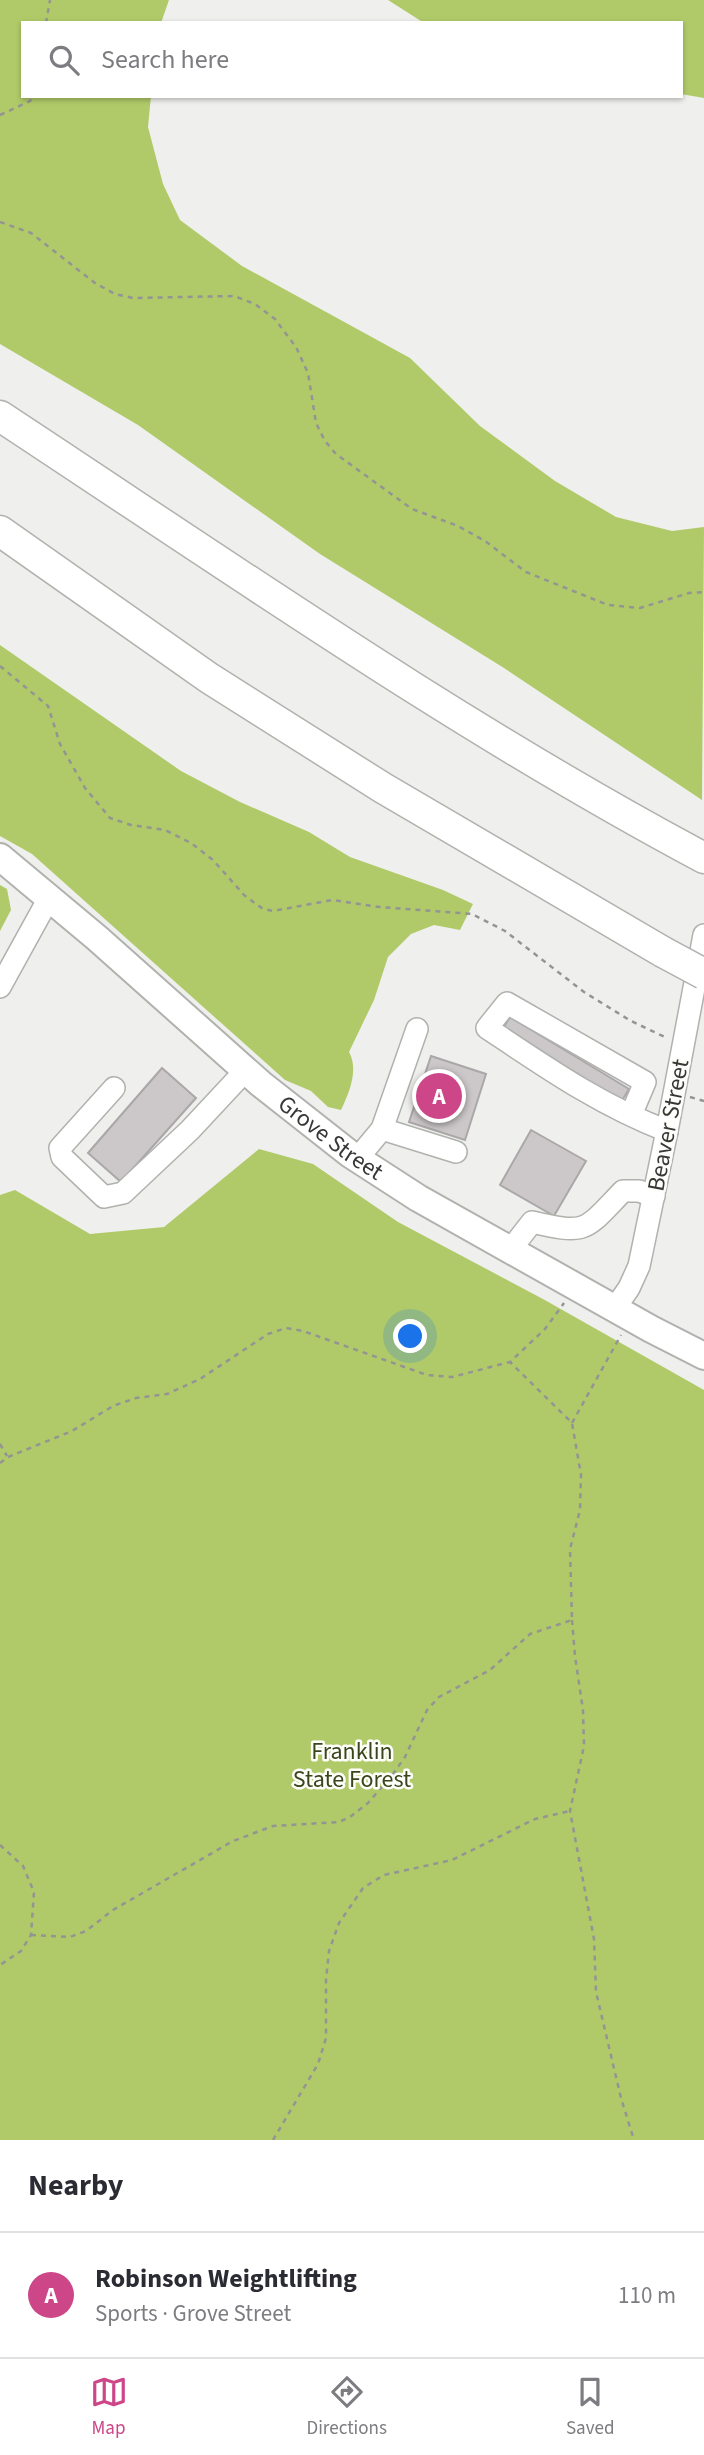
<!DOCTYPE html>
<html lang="en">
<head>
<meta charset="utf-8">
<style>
  body { margin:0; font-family:"Source Sans 3",sans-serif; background:#f7f7f7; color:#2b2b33 }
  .you { position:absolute; left:411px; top:1337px; width:24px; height:24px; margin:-18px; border:5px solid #fff; border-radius:50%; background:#1a73e8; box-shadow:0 0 0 10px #1a73e833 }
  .badge { display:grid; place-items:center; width:46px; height:46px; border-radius:50%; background:#cc4688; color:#fff; font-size:23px; font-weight:700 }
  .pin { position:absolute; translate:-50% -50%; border:4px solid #fff; box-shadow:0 2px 7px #0006 }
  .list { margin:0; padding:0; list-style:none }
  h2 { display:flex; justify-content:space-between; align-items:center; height:91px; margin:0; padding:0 28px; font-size:30px }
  h2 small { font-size:23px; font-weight:400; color:#7c7c81 }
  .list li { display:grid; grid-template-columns:46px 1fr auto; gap:21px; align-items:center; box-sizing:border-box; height:126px; padding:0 28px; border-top:2px solid #e1e1e2 }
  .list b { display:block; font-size:26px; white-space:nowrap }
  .list p { margin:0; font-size:23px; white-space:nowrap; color:#7c7c81 }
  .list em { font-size:23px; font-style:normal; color:#7c7c81 }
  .icon { flex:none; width:38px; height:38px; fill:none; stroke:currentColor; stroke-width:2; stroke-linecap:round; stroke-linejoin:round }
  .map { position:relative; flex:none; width:704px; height:2140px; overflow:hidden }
  .search { position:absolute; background:#fff; box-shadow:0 2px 5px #0004; left:21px; right:21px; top:21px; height:77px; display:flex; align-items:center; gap:18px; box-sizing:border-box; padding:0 24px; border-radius:0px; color:#7c7c81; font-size:26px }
  .sheet { height:217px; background:#fff }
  nav { display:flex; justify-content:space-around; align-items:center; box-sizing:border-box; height:98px; border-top:2px solid #e1e1e2; background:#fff; font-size:19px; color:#7c7c81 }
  nav a { display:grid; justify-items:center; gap:4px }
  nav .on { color:#cc4688 }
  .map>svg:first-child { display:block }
  .forest { fill:#b0ca69 }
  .building { fill:#ccc8c9; stroke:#aba7a9; stroke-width:2 }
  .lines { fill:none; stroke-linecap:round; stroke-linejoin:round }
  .minor-casing { stroke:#b0b2ae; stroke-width:24 }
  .major-casing { stroke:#b0b2ae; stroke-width:30 }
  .highway-casing { stroke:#b0b2ae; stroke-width:33 }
  .path { stroke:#949593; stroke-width:2.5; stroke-dasharray:5 5; stroke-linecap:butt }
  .minor { stroke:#fff; stroke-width:21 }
  .major { stroke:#fff; stroke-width:26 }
  .highway { stroke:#fff; stroke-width:30 }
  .highway-bridge-casing { stroke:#b0b2ae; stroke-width:33; stroke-linecap:butt }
  .highway-bridge { stroke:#fff; stroke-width:30 }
  .labels { text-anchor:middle; stroke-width:5; stroke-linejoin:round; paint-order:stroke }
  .street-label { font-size:24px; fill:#373736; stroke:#fdfefa }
  .park-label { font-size:24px; fill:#3b451d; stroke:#fdfefa }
</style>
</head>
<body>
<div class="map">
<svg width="704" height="2140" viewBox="0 0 704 2140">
  <rect width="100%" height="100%" fill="#eff0ed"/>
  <g class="forest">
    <polygon points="0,0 169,0 161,23 23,23 23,96 151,96 148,127 163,184 180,220 242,266 410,358 480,426 555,481 616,517 672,531 704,527 702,800 504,668 320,554 138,425 0,344"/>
    <polygon points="388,0 704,0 704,98 681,94 681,23 424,23"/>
    <path d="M0 645 181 771 240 802 309 832 350 857 443 890 473 904 460 930 434 925 411 934 388 957 374 1000 349 1052C359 1070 349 1093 341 1110L328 1107 311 1091 285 1080 32 854 0 836Z"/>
    <polygon points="0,885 7,889 11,910 0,931"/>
    <polygon points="259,1149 313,1164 398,1222 543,1299 704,1390 704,2140 0,2140 0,1195 15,1190 90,1234 164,1227"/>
  </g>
  <g class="building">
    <polygon points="510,1017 629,1089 620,1104 500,1033"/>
    <polygon points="431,1056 486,1074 465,1140 409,1122"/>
    <polygon points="162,1068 196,1098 121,1182 88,1153"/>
    <polygon points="531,1130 586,1161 554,1216 500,1185"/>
  </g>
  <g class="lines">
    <defs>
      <g id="minor">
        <polyline points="0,987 49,898"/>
        <polyline points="114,1088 60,1148 62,1157 104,1197 123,1193 190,1130 245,1071"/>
        <path d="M631 1115 645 1082 507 1003 487 1028C547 1068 600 1105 667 1131"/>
        <polyline points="382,1129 456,1152"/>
        <polyline points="357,1159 382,1129 417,1029"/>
        <path d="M511 1249 532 1222C588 1235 584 1231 623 1191H639L654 1196"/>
        <polyline points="615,1308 629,1288 639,1266 667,1131 704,935"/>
      </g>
      <g id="major">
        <path id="s1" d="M0 857 97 938 261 1084 350 1154 418 1198 651 1329 704 1356"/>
      </g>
      <g id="highway">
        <path d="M0 416C231 568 460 728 704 858"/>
        <polyline points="0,531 209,678 383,788 663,952"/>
      </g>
    </defs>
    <use href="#minor" class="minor-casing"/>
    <use href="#major" class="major-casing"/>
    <use href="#highway" class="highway-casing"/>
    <g class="path">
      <polyline points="46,23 50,0"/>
      <polyline points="0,115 30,101 34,96"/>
      <polyline points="0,222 31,233 95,283 115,294 133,298 234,296 255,304 275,319 296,347 308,373 316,423 325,441 336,454 412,509 458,526 485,541 526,572 608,605 640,608 689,593 704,592"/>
      <polyline points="0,666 48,706 60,744 85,788 110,818 131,825 165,830 191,843 213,860 244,895 263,909 273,911 332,900 379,907 472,914 505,931 584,992 631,1021 667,1038"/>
      <polyline points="690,1097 704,1101"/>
      <polyline points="572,1423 621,1335"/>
      <polyline points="0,1444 7,1456"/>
      <polyline points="0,1463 8,1457 72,1431 113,1406 136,1398 167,1394 200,1379 268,1334 286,1328 303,1331 427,1375 452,1377 510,1362 545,1329 564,1303"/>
      <polyline points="572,1620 575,1656 583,1710 584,1746 570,1811 594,1939 596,1992 621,2098 634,2140"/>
      <polyline points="0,1845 23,1866 34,1892 31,1935 21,1951 0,1965"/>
      <polyline points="31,1935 70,1937 86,1931 113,1910 233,1841 273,1826 339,1822 350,1817 368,1803 393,1774 405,1757 427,1710 439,1697 490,1670 530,1634 572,1620 570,1549 580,1510 581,1475 572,1423 510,1362"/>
      <polyline points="273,2140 318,2064 326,2038 326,1980 329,1951 339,1923 363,1888 384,1875 452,1860 535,1819 570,1811"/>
    </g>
    <use href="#minor" class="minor"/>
    <use href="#major" class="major"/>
    <use href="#highway" class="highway"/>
    <defs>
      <polyline id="highway-bridge" points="663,952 704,974"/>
    </defs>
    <use href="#highway-bridge" class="highway-bridge-casing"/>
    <use href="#highway-bridge" class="highway-bridge"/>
  </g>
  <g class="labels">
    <g class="street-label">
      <text transform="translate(668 1125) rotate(-79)" y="8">Beaver Street</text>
      <text dy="8" stroke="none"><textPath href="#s1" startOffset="434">Grove Street</textPath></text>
    </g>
    <g class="park-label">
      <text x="352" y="1759">Franklin<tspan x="352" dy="28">State Forest</tspan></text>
    </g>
  </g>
</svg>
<div class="you"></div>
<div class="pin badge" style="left:439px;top:1096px">A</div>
<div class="search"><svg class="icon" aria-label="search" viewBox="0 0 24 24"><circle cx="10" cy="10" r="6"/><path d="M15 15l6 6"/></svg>Search here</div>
</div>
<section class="sheet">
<h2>Nearby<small></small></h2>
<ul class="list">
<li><span class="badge">A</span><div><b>Robinson Weightlifting</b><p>Sports · Grove Street</p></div><em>110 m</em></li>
</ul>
</section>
<nav>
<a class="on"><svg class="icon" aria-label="map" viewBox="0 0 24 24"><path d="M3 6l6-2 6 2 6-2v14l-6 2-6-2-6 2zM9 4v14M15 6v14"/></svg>Map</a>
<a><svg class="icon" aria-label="directions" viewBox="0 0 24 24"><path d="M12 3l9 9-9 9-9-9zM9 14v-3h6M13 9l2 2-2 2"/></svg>Directions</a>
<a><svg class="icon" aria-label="saved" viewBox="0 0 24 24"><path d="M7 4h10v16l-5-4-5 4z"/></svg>Saved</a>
</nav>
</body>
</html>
